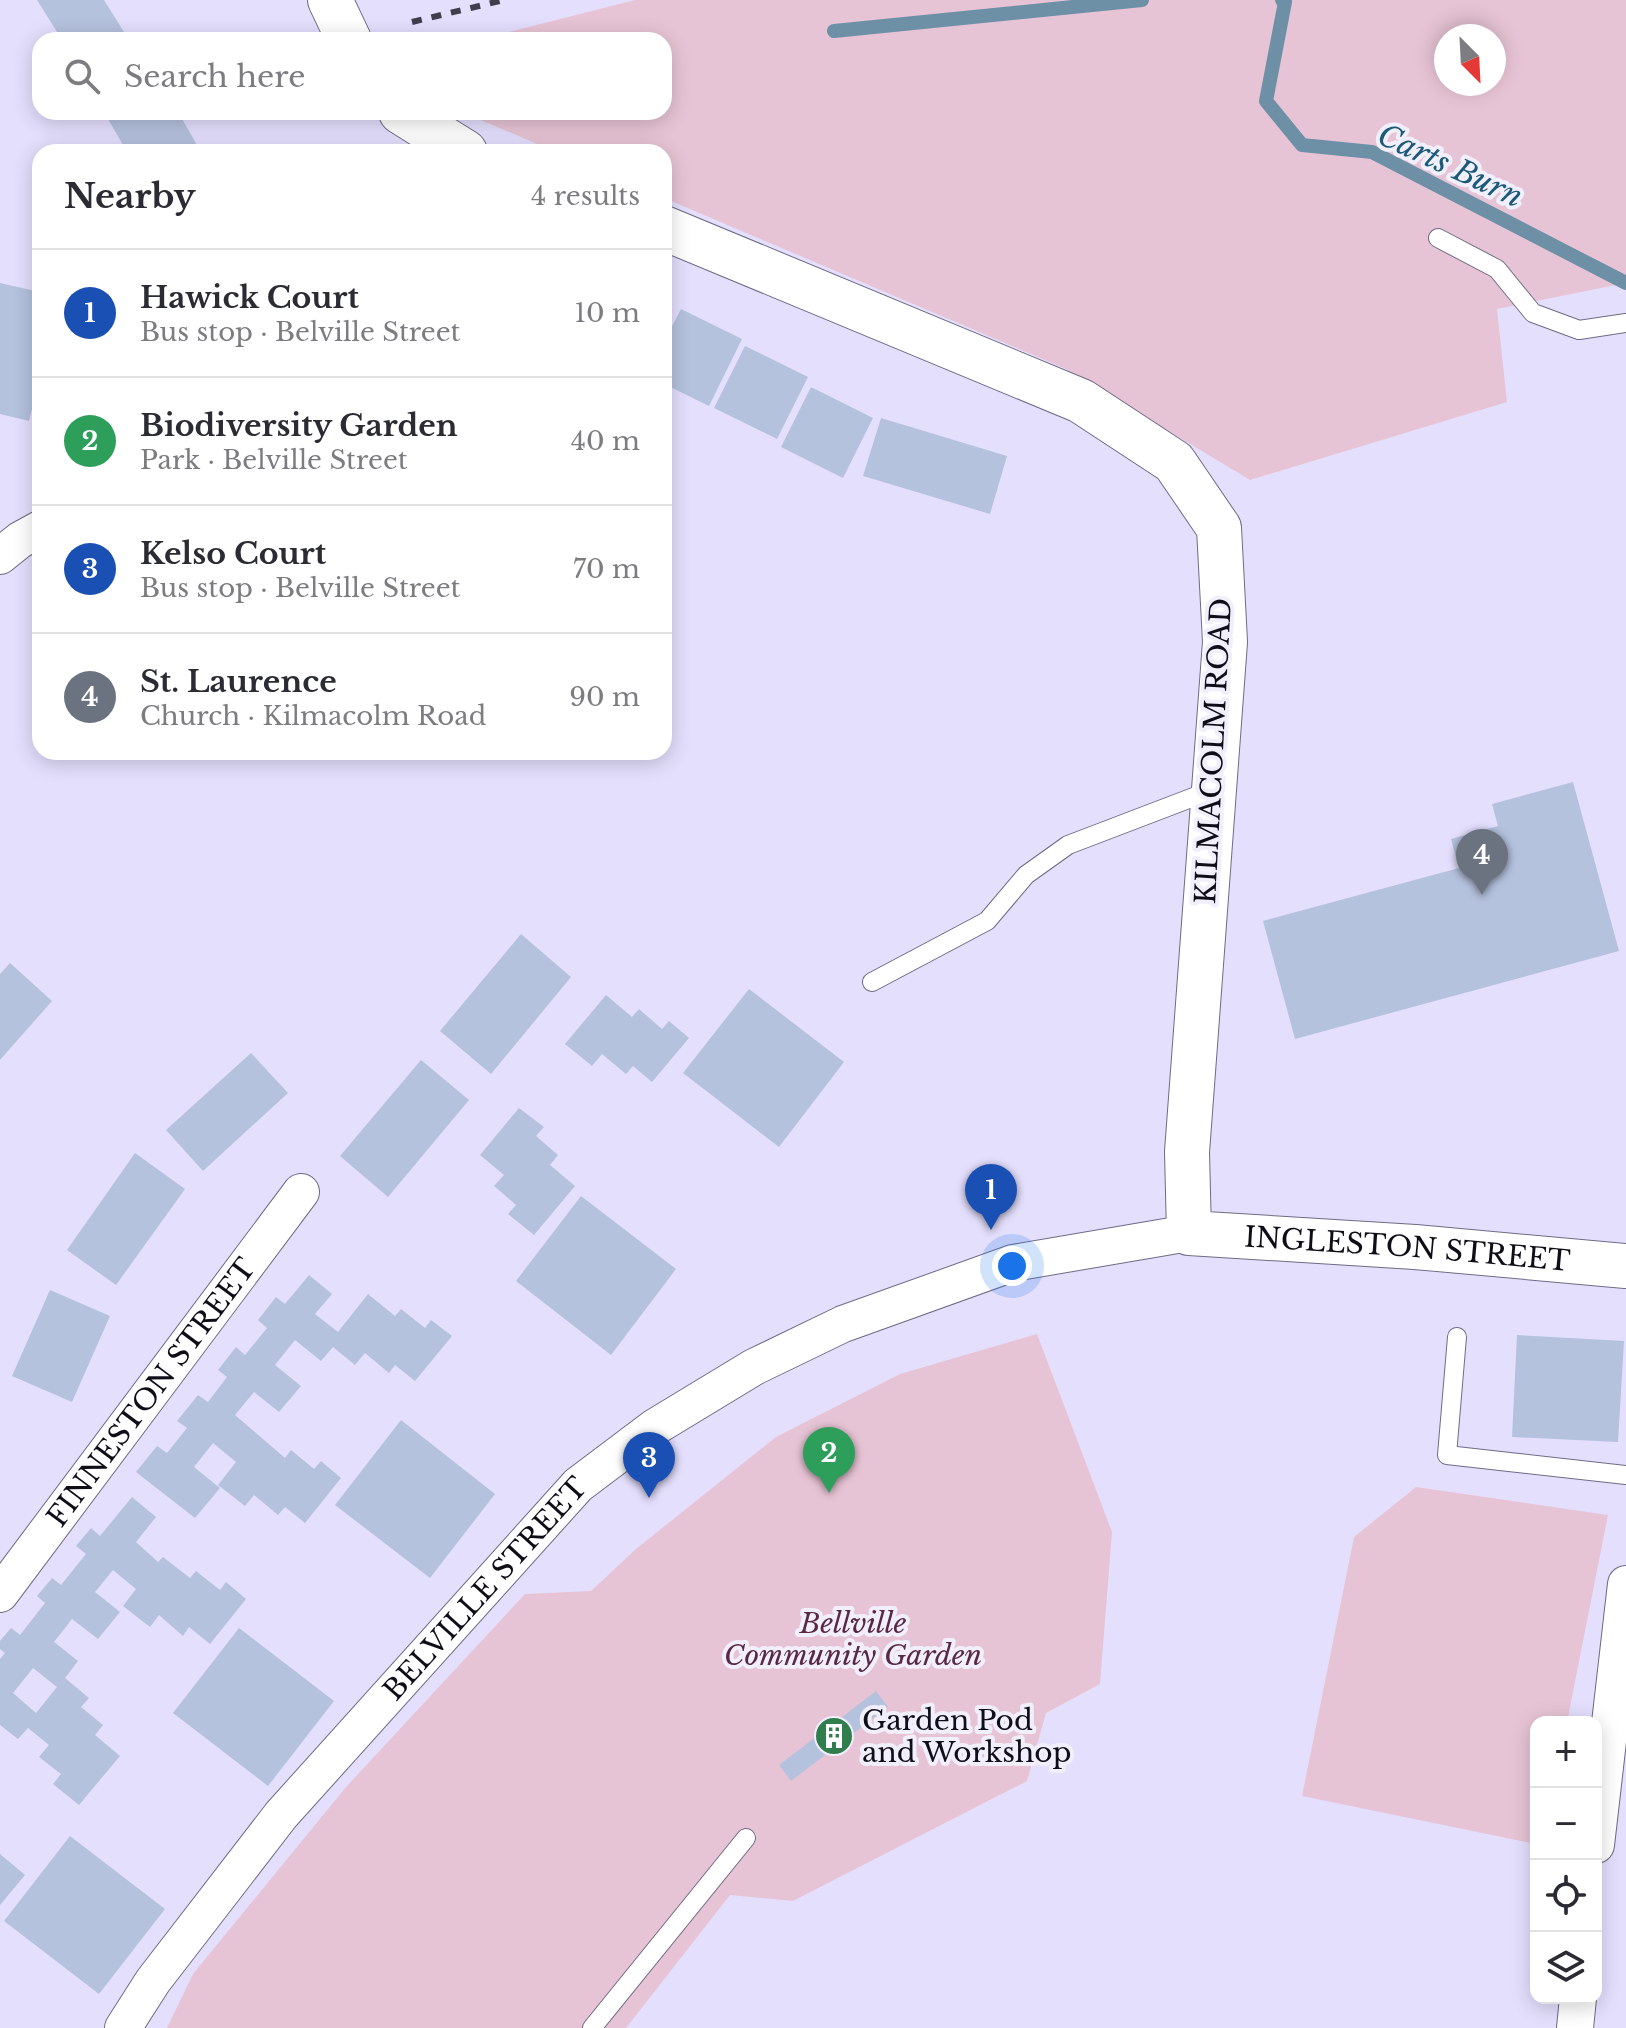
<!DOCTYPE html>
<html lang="en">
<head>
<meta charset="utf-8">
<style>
  body { margin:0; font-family:"Libre Baskerville",serif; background:#f7f7f7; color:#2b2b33 }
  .controls { position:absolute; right:24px; bottom:24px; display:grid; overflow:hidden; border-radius:16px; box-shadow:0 4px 20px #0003 }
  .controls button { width:72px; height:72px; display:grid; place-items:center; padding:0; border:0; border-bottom:2px solid #e1e1e2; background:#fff; color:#2b2b33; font:40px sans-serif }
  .compass { position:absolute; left:1434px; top:24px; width:72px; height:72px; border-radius:50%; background:#fff; box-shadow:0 4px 20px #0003; rotate:156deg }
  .you { position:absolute; left:1012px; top:1266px; width:28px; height:28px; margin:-20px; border:6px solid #fff; border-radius:50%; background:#1a73e8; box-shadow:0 0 0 12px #1a73e833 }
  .badge { display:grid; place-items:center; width:52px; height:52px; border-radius:50%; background:#b45309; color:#fff; font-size:26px; font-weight:700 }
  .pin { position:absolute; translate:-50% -66px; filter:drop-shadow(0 2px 4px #0008) }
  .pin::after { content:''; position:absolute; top:42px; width:28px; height:24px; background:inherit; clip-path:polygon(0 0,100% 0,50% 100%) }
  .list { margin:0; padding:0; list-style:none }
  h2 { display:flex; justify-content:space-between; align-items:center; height:104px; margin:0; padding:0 32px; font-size:34px }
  h2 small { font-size:26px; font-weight:400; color:#7c7c81 }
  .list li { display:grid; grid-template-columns:52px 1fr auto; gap:24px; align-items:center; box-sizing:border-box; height:128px; padding:0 32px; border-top:2px solid #e1e1e2 }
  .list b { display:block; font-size:30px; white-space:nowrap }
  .list p { margin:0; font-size:26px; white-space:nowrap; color:#7c7c81 }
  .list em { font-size:26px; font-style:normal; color:#7c7c81 }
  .icon { flex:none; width:44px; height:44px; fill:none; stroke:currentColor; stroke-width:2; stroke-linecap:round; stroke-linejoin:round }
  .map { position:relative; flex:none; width:1626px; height:2028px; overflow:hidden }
  .search { position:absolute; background:#fff; box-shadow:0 4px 20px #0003; left:32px; top:32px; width:640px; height:88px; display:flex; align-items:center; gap:20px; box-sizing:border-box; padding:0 28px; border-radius:24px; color:#7c7c81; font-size:30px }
  .panel { position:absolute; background:#fff; box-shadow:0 4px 20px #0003; left:32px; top:144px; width:640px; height:616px; border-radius:24px }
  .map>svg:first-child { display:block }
  .green { fill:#e7c4d5; fill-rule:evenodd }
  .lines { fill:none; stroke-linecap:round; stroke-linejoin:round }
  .stream { stroke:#6d90a7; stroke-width:14 }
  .building { fill:#b5c2de; fill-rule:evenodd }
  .service-casing { stroke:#6f6a85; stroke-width:20 }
  .minor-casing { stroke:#6f6a85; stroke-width:38 }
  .secondary-casing { stroke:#6f6a85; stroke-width:46 }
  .service { stroke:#fff; stroke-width:18 }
  .minor { stroke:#fff; stroke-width:36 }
  .secondary { stroke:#fff; stroke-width:44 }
  .rail { stroke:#403e4c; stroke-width:6; stroke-dasharray:10 10; stroke-linecap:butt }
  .labels { text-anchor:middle; stroke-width:8; stroke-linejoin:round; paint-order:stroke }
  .street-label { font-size:28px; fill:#0f0d17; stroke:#f1effb }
  .park-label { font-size:28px; font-style:italic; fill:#5a2843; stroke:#f1effb }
  .poi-label { font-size:28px; fill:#0f0d17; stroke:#f1effb; text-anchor:start }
  .water-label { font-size:30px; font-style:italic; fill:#1b597a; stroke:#f1effb }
</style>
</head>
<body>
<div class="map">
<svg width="1626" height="2028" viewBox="0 0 1626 2028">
  <rect width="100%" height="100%" fill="#e4dffd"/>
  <g class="green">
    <path d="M635 0H1626V283L1497 309 1507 402 1250 480 1066 369 664 198V152H556L462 112H664V40H477ZM1446 36H1494V84H1446Z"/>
    <polygon points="1037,1334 1112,1532 1100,1684 1046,1713 1027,1781 793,1901 730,1895 626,2028 167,2028 193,1974 346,1787 525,1594 591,1591 636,1549 776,1437 900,1374"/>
    <polygon points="1416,1487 1608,1515 1567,1722 1536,1722 1536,1844 1302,1796 1354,1537"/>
  </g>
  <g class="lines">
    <g class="stream">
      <polyline points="1282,0 1285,2 1266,101 1302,145 1372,152 1626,283"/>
      <polyline points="834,31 1142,0"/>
    </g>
  </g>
  <g class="building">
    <polygon points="37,0 104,0 129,40 62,40"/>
    <polygon points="104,112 178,112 201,152 127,152"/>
    <polygon points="0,283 40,292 40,376 29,421 0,414"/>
    <polygon points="681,309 742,339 709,406 664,384 664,342"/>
    <polygon points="745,346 808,377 777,439 714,408"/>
    <polygon points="811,387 873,418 843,478 781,447"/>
    <polygon points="881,418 1007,456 990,514 863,476"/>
    <polygon points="1573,782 1619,951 1295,1039 1263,921 1459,868 1451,839 1498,826 1492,804"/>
    <polygon points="521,934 571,977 491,1074 440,1031"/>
    <polygon points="10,963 52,1001 0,1060 0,974"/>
    <polygon points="749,989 844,1062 779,1147 683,1073"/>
    <polygon points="606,995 632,1017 639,1009 662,1029 669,1021 689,1038 652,1082 633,1066 626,1074 602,1054 592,1066 565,1044"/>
    <polygon points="251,1053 288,1093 203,1171 166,1130"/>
    <polygon points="421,1060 469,1100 388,1197 340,1156"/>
    <polygon points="519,1108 544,1127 536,1136 558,1155 550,1165 575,1186 534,1235 508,1214 516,1205 494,1186 504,1175 480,1155"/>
    <polygon points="135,1153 185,1189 116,1285 67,1250"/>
    <polygon points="581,1196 676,1269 611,1355 516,1281"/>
    <polygon points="309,1275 332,1294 315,1314 338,1332 368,1294 395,1316 401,1309 425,1328 431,1320 452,1336 415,1381 395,1365 389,1373 365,1353 355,1365 333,1347 321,1361 295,1340 275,1365 301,1386 279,1412 254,1392 235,1415 285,1458 291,1450 314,1469 321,1461 341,1478 305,1523 285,1507 278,1515 254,1495 245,1506 218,1485 236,1462 213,1443 194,1467 220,1488 195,1518 136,1472 157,1446 167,1453 187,1428 177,1421 198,1395 208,1402 227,1377 218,1370 236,1347 245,1355 267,1328 258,1320 276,1297 285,1304"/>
    <polygon points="50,1290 110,1316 72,1402 12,1376"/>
    <polygon points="1517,1335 1624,1341 1618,1442 1512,1437"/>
    <polygon points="401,1420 495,1494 430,1578 335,1505"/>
    <path d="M132 1497 156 1517 136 1542 158 1562 163 1557 190 1578 196 1571 220 1590 226 1582 246 1599 210 1644 189 1627 183 1636 159 1615 150 1627 123 1606 136 1589 113 1570 95 1592 120 1612 98 1639 72 1619 54 1642 78 1661 65 1678 89 1698 81 1707 103 1725 95 1735 120 1756 79 1805 53 1784 61 1774 39 1757 49 1745 28 1728 18 1739 0 1725V1659L5 1653 0 1649V1641L11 1628 20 1635 45 1603 37 1596 52 1578 61 1585 86 1554 76 1546 91 1528 100 1536ZM33 1668 57 1687 36 1713 13 1693Z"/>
    <polygon points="239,1628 334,1701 268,1786 173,1713"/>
    <polygon points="876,1691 888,1707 791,1781 779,1765"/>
    <polygon points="70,1836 165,1909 99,1994 4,1921"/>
    <polygon points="0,1854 25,1875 0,1905"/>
  </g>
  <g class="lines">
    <defs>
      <g id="service">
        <polyline points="1438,238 1497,269 1533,313 1579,330 1626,323"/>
        <polyline points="872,982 987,921 1026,875 1068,845 1212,790"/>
        <polyline points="1457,1337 1447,1455 1626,1475"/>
        <polyline points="592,2028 746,1838"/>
      </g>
      <g id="minor">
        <polyline points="0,556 20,540 40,529"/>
        <path id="s1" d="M0 1594 301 1192"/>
        <polyline points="1596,1845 1626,1584"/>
        <path id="s2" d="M123 2028 153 1981 281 1815 578 1485 655 1427 754 1367 843 1324 1013 1263 1189 1233"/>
        <polyline points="1575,2028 1578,1998"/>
      </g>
      <g id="secondary">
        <polyline points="330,0 349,40"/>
        <polyline points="401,112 465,152"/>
        <path id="s3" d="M664 228 1081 401 1174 462 1219 528 1225 642 1187 1152 1189 1233 1415 1247 1626 1266"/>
      </g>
    </defs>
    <use href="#service" class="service-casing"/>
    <use href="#minor" class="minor-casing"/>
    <use href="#secondary" class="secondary-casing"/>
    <use href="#service" class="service"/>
    <use href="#minor" class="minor"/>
    <use href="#secondary" class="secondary"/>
    <polyline class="rail" points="412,22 504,0"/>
  </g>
  <defs>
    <symbol id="building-disc" viewBox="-11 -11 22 22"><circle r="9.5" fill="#307e4d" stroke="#f1effb"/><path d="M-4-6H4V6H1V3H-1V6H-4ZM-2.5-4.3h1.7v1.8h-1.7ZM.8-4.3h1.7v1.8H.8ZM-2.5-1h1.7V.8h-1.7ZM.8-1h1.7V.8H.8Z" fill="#fff"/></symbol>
  </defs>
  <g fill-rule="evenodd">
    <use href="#building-disc" x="812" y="1714" width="44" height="44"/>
  </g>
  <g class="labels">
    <g class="street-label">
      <text transform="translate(1213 751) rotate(-87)" y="10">KILMACOLM ROAD</text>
      <text dy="10" stroke="none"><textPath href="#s3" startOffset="1568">INGLESTON STREET</textPath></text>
      <text dy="10" stroke="none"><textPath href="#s1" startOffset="252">FINNESTON STREET</textPath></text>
      <text dy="10" stroke="none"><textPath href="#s2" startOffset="570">BELVILLE STREET</textPath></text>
    </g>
    <g class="park-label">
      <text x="853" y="1633">Bellville<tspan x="853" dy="32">Community Garden</tspan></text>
    </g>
    <g class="poi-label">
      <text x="862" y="1730">Garden Pod<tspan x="862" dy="32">and Workshop</tspan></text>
    </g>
    <g class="water-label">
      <text transform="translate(1450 166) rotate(25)" y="10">Carts Burn</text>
    </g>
  </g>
</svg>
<div class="controls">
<button>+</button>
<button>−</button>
<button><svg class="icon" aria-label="locate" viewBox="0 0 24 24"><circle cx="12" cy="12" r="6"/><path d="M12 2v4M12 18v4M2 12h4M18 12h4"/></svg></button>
<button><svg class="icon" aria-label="layers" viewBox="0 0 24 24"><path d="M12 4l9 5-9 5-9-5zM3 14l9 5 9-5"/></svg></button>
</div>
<svg class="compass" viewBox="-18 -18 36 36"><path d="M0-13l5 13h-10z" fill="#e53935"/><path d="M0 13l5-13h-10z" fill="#7c7c81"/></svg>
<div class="you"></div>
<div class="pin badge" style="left:991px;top:1230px;background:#1a4fb4">1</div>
<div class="pin badge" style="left:829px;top:1493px;background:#2e9e5b">2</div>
<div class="pin badge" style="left:649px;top:1498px;background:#1a4fb4">3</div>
<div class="pin badge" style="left:1482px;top:895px;background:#6b7280">4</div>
<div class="search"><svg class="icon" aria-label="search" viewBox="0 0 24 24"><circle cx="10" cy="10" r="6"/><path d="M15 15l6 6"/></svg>Search here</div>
<section class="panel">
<h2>Nearby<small>4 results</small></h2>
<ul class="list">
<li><span class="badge" style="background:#1a4fb4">1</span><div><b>Hawick Court</b><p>Bus stop · Belville Street</p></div><em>10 m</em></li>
<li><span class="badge" style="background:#2e9e5b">2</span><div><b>Biodiversity Garden</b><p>Park · Belville Street</p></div><em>40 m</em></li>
<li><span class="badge" style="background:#1a4fb4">3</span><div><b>Kelso Court</b><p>Bus stop · Belville Street</p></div><em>70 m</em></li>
<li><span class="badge" style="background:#6b7280">4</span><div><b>St. Laurence</b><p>Church · Kilmacolm Road</p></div><em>90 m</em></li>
</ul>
</section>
</div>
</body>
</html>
